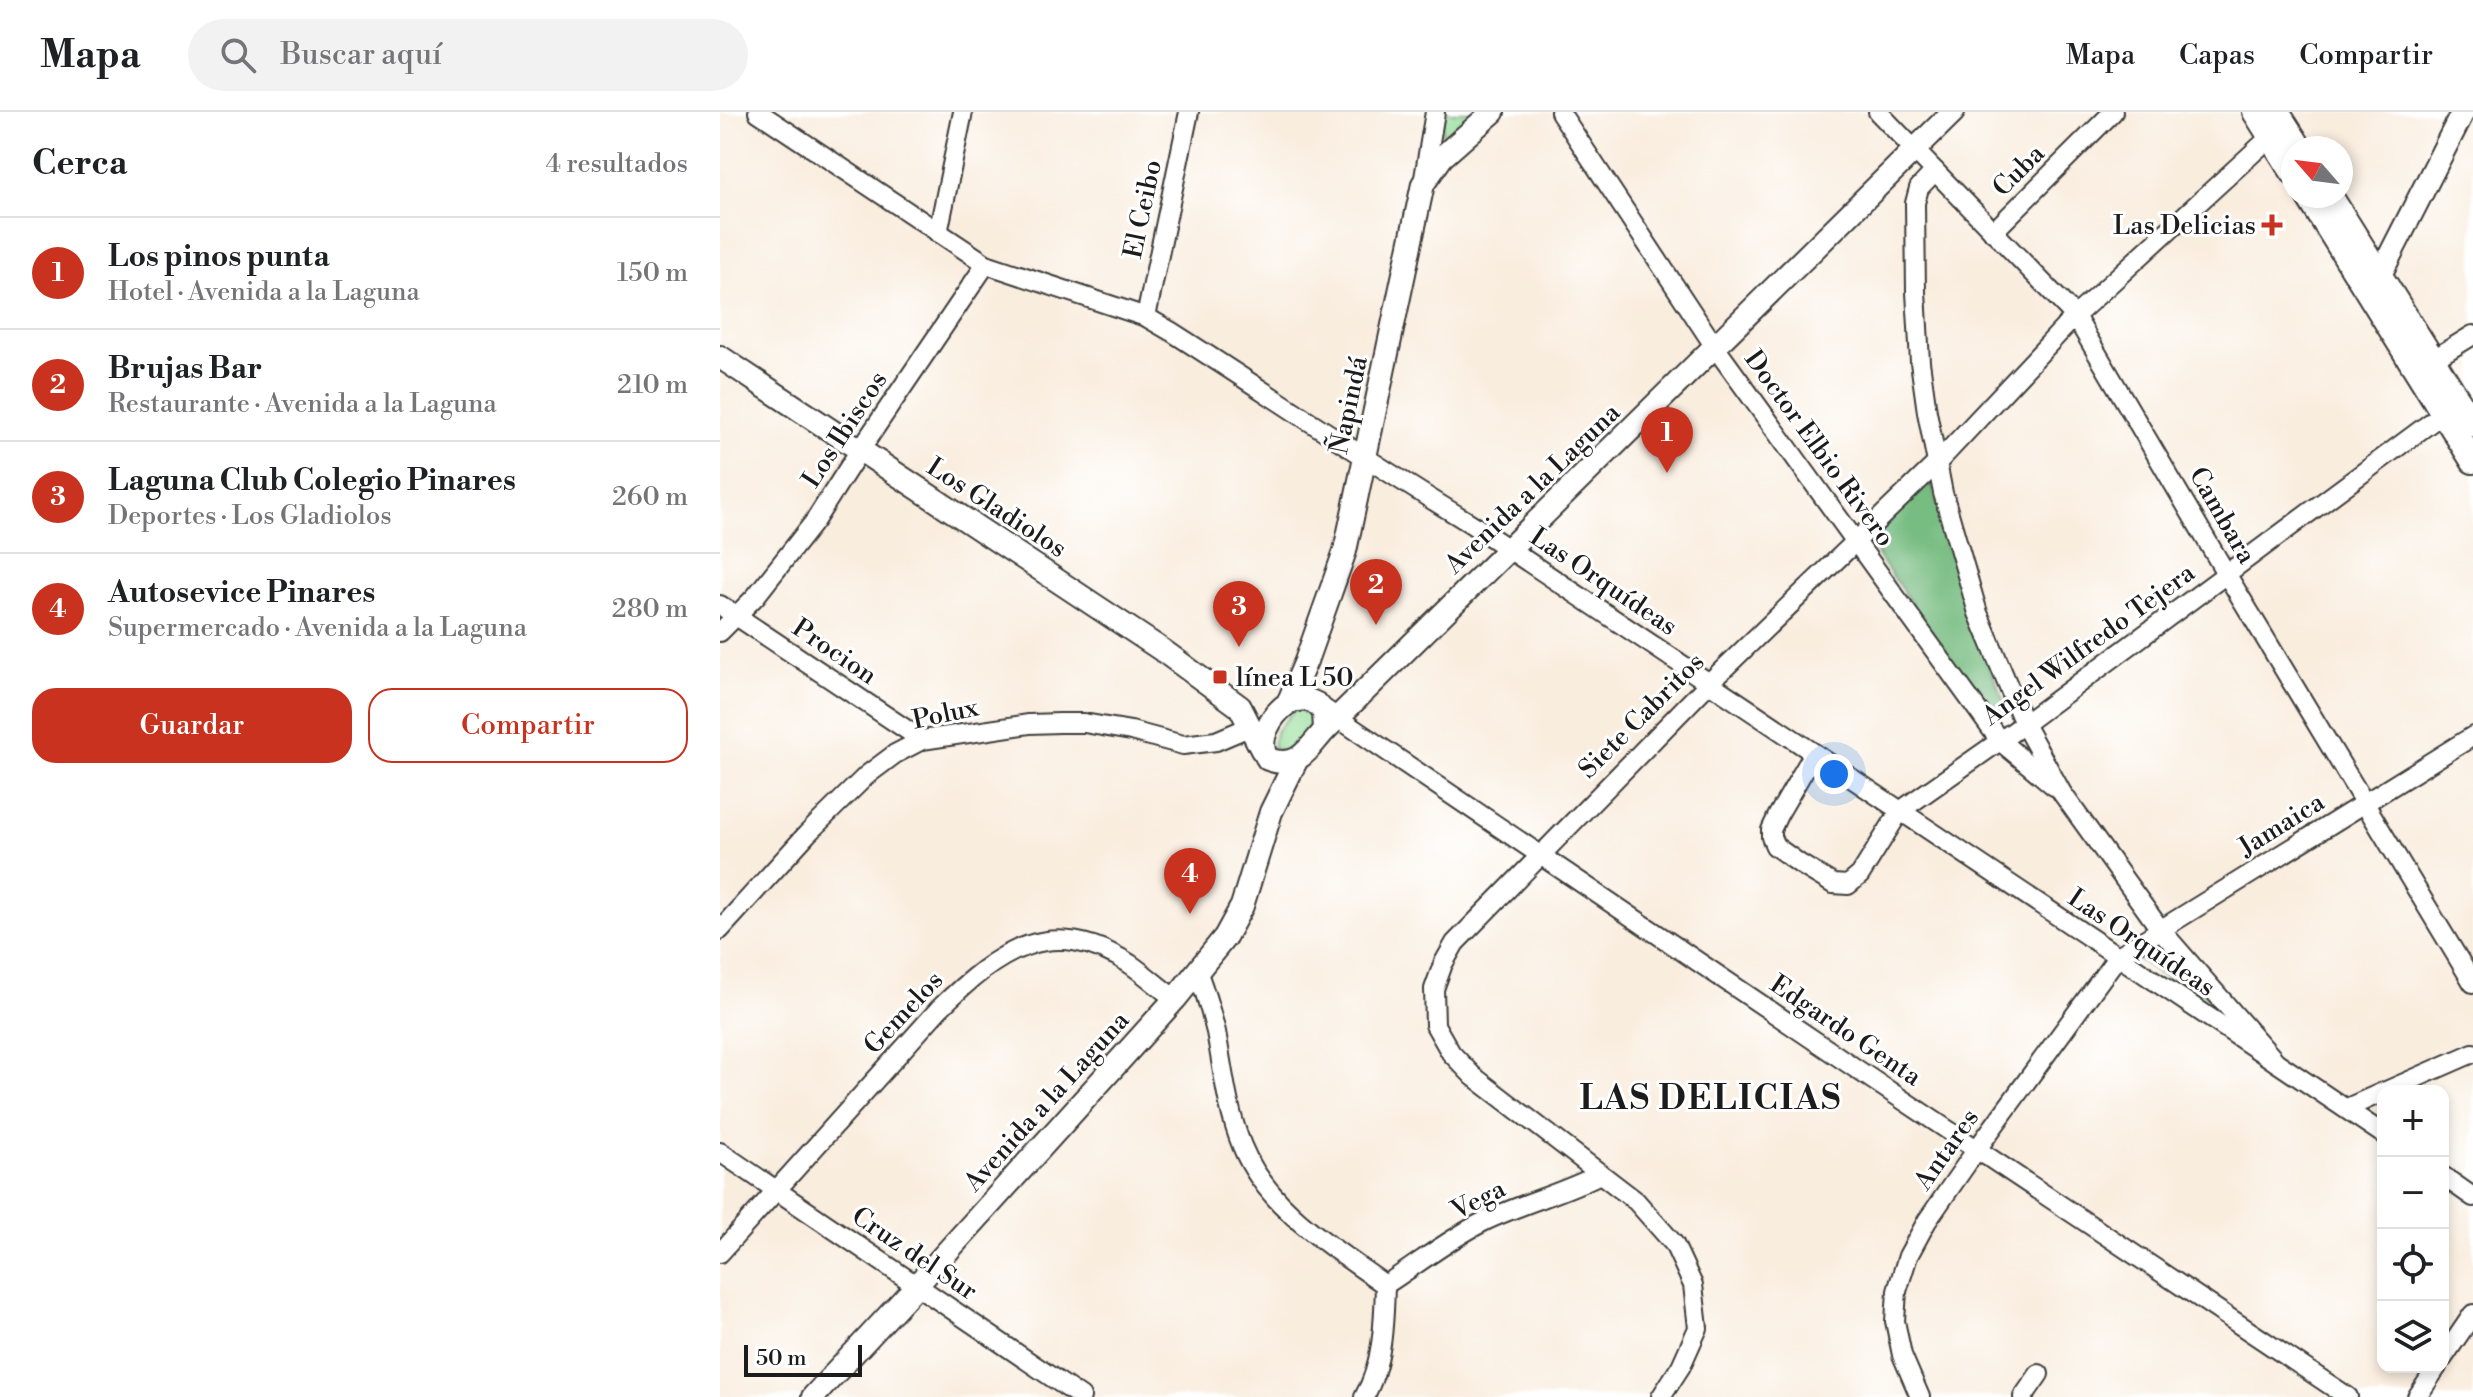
<!DOCTYPE html>
<html lang="es">
<head>
<meta charset="utf-8">
<style>
  body { margin:0; font-family:"Libre Bodoni",serif; background:#f2f2f2; color:#202124 }
  .controls { position:absolute; right:24px; bottom:24px; display:grid; overflow:hidden; border-radius:16px; box-shadow:0 4px 12px #0003 }
  .controls button { width:72px; height:72px; display:grid; place-items:center; padding:0; border:0; border-bottom:2px solid #e0e0e0; background:#fff; color:#202124; font:40px sans-serif }
  .compass { position:absolute; left:1561px; top:24px; width:72px; height:72px; border-radius:50%; background:#fff; box-shadow:0 4px 12px #0003; rotate:298deg }
  .scale { position:absolute; left:24px; bottom:20px; width:118px; box-sizing:border-box; padding-left:8px; border:4px solid #1c1c1c; border-top:0; font-size:22px; line-height:28px; white-space:nowrap; color:#1c1c1c; -webkit-text-stroke:6px #fff; paint-order:stroke }
  .you { position:absolute; left:1114px; top:662px; width:28px; height:28px; margin:-20px; border:6px solid #fff; border-radius:50%; background:#1a73e8; box-shadow:0 0 0 12px #1a73e833 }
  .badge { display:grid; place-items:center; width:52px; height:52px; border-radius:50%; background:#c8321e; color:#fff; font-size:26px; font-weight:700 }
  .pin { position:absolute; translate:-50% -66px; filter:drop-shadow(0 2px 4px #0008) }
  .pin::after { content:''; position:absolute; top:42px; width:28px; height:24px; background:inherit; clip-path:polygon(0 0,100% 0,50% 100%) }
  .list { margin:0; padding:0; list-style:none }
  h2 { display:flex; justify-content:space-between; align-items:center; height:104px; margin:0; padding:0 32px; font-size:34px }
  h2 small { font-size:26px; font-weight:400; color:#757577 }
  .list li { display:grid; grid-template-columns:52px 1fr auto; gap:24px; align-items:center; box-sizing:border-box; height:112px; padding:0 32px; border-top:2px solid #e0e0e0 }
  .list b { display:block; font-size:30px; white-space:nowrap }
  .list p { margin:0; font-size:26px; white-space:nowrap; color:#757577 }
  .list em { font-size:26px; font-style:normal; color:#757577 }
  .actions { display:flex; gap:16px; padding:24px 32px }
  .actions a { flex:1; padding:18px 0; border:2px solid #c8321e; border-radius:24px; text-align:center; font-size:28px; color:#c8321e }
  .actions .main { background:#c8321e; color:#fff }
  .icon { flex:none; width:44px; height:44px; fill:none; stroke:currentColor; stroke-width:2; stroke-linecap:round; stroke-linejoin:round }
  .map { position:relative; flex:none; width:1753px; height:1285px; overflow:hidden }
  header { display:flex; align-items:center; gap:48px; box-sizing:border-box; height:112px; padding:0 40px; background:#fff; border-bottom:2px solid #e0e0e0 }
  header strong { font-size:38px }
  nav { display:flex; gap:44px; margin-inline-start:auto; font-size:28px }
  .search { width:560px; height:72px; background:#f2f2f2; display:flex; align-items:center; gap:20px; box-sizing:border-box; padding:0 28px; border-radius:44px; color:#757577; font-size:30px }
  main { display:flex }
  aside { flex:1; background:#fff }
  .map>svg:first-child { display:block }
  .green { fill:#94dd99; stroke:#587c5a; stroke-width:2 }
  .forest { fill:#77bc81; stroke:#4a6c4e; stroke-width:2 }
  .lines { fill:none; stroke-linecap:round; stroke-linejoin:round }
  .minor-casing { stroke:#3d3b39; stroke-width:22 }
  .tertiary-casing { stroke:#3d3b39; stroke-width:26 }
  .secondary-casing { stroke:#3d3b39; stroke-width:28 }
  .minor { stroke:#fff; stroke-width:18 }
  .tertiary { stroke:#fff; stroke-width:22 }
  .secondary { stroke:#fff; stroke-width:24 }
  .poi-dot { fill:#c8321e; stroke:#fff; stroke-width:3 }
  .labels { text-anchor:middle; stroke-width:6; stroke-linejoin:round; paint-order:stroke }
  .street-label { font-size:26px; fill:#1c1c1c; stroke:#fff }
  .poi-label { font-size:26px; fill:#1c1c1c; stroke:#fff; text-anchor:end }
  .district-label { font-size:34px; font-weight:bold; letter-spacing:2px; fill:#1c1c1c; stroke:#fff }
</style>
</head>
<body>
<header>
<strong>Mapa</strong>
<div class="search"><svg class="icon" aria-label="search" viewBox="0 0 24 24"><circle cx="10" cy="10" r="6"/><path d="M15 15l6 6"/></svg>Buscar aquí</div>
<nav><a>Mapa</a><a>Capas</a><a>Compartir</a></nav>
</header>
<main>
<aside>
<h2>Cerca<small>4 resultados</small></h2>
<ul class="list">
<li><span class="badge">1</span><div><b>Los pinos punta</b><p>Hotel · Avenida a la Laguna</p></div><em>150 m</em></li>
<li><span class="badge">2</span><div><b>Brujas Bar</b><p>Restaurante · Avenida a la Laguna</p></div><em>210 m</em></li>
<li><span class="badge">3</span><div><b>Laguna Club Colegio Pinares</b><p>Deportes · Los Gladiolos</p></div><em>260 m</em></li>
<li><span class="badge">4</span><div><b>Autosevice Pinares</b><p>Supermercado · Avenida a la Laguna</p></div><em>280 m</em></li>
</ul>
<div class="actions"><a class="main">Guardar</a><a>Compartir</a></div>
</aside>
<div class="map">
<svg width="1753" height="1285" viewBox="0 0 1753 1285">
  <rect width="100%" height="100%" fill="#fff"/>
  <filter id="ink" filterUnits="userSpaceOnUse"><feTurbulence type="fractalNoise" baseFrequency=".0125" numOctaves="2"/><feDisplacementMap in="SourceGraphic" scale="16" xChannelSelector="R" yChannelSelector="G"/><feConvolveMatrix kernelMatrix="1 2 1 2 8 2 1 2 1" color-interpolation-filters="sRGB"/></filter>
  <filter id="wash" filterUnits="userSpaceOnUse"><feTurbulence type="fractalNoise" baseFrequency=".006" numOctaves="4" result="noise"/><feDisplacementMap in="SourceGraphic" scale="32" xChannelSelector="R" yChannelSelector="G"/><feGaussianBlur stdDeviation="1.8" result="paint"/><feColorMatrix in="noise" values="0 0 0 0 0 0 0 0 0 0 0 0 0 0 0 0 0 1.4 0 .05"/><feComposite in="paint" operator="in"/></filter>
  <g filter="url(#wash)">
    <rect width="100%" height="100%" fill="#f9edde"/>
    <g class="green">
      <polygon points="725,0 760,0 730,25 726,26 722,23"/>
      <polygon points="575,597 594,599 596,609 583,631 563,641 553,636 555,620"/>
      <polygon points="1436,829 1438,830 1495,896 1491,898 1416,846 1417,842"/>
    </g>
    <polygon class="forest" points="1207,370 1213,375 1248,502 1285,591 1280,606 1275,610 1151,434 1152,424"/>
  </g>
  <g filter="url(#ink)">
    <g class="lines">
      <defs>
        <g id="minor">
          <path d="M38 0 266 152 426 205 452 220C552 284 649 350 750 411L1556 950"/>
          <polyline points="840,0 995,235 1280,629 1334,674"/>
          <polyline points="1158,0 1355,204 1507,463 1753,871"/>
          <polyline points="1215,59 1199,76 1195,91 1196,180 1200,250 1207,300 1223,381 1258,501 1304,612 1342,681 1440,817 1556,950 1663,1022"/>
          <polyline points="703,72 715,0"/>
          <polyline points="1273,120 1393,0"/>
          <polyline points="218,121 243,0"/>
          <polyline points="426,205 469,0"/>
          <polyline points="1704,253 1753,223"/>
          <polyline points="0,493 202,628"/>
          <polyline points="0,520 35,485 94,410 140,338 266,152"/>
          <polyline points="606,598 1138,958 1628,1285"/>
          <polyline points="1094,641 1058,703 1051,718 1051,725 1055,734 1080,752 1113,772 1128,773 1140,763 1180,699 1304,612 1733,294"/>
          <polyline points="0,818 87,722 147,663 175,642 202,628 309,612 340,611 364,611 411,619 463,633 496,629 529,615"/>
          <path d="M478 861C485 880 491 900 496 920 503 957 507 998 522 1034 547 1096 612 1135 665 1173 664 1209 663 1253 644 1285"/>
          <polyline points="1666,979 1753,941"/>
          <polyline points="1627,996 1663,980"/>
          <polyline points="0,1040 361,1285"/>
          <polyline points="1723,1064 1753,1085"/>
          <path d="M0 1141 219 897C278 839 331 801 410 852 426 863 440 876 455 887"/>
          <path d="M665 1173C698 1152 730 1126 765 1109 803 1091 843 1081 880 1062"/>
          <polyline points="1723,1246 1753,1202"/>
          <polyline points="941,1285 961,1254 978,1216 973,1173 954,1132 916,1089 753,964 731,941 715,913 714,877 723,852 735,831 989,571 1218,350 1355,204 1559,17"/>
          <polyline points="1200,1285 1182,1243 1175,1209 1177,1179 1188,1144 1207,1109 1257,1037 1398,844 1753,624"/>
          <polyline points="1303,1285 1319,1262"/>
          <polyline points="1697,1285 1717,1255"/>
        </g>
        <g id="tertiary">
          <polyline points="1644,169 1664,155 1743,0"/>
          <polyline points="0,245 442,538 520,595 542,638"/>
          <path d="M586 587 597 592 604 600 605 618C587 638 578 658 548 647 535 630 551 603 567 592 572 588 580 588 586 587Z"/>
          <polyline points="568,591 586,549 625,439 703,72 722,45 773,0"/>
          <polyline points="605,618 1233,0"/>
          <polyline points="93,1285 197,1173 455,887 505,825 522,794 551,700 576,649"/>
        </g>
        <g id="secondary">
          <polyline points="1535,0 1573,60"/>
          <polyline points="1557,0 1580,36"/>
          <polyline points="1588,84 1753,349"/>
          <polyline points="1610,84 1753,312"/>
        </g>
      </defs>
      <use href="#minor" class="minor-casing"/>
      <use href="#tertiary" class="tertiary-casing"/>
      <use href="#secondary" class="secondary-casing"/>
      <use href="#minor" class="minor"/>
      <use href="#tertiary" class="tertiary"/>
      <use href="#secondary" class="secondary"/>
    </g>
  </g>
  <g class="poi-dot">
    <path d="M1548 101h8v8h8v8h-8v8h-8v-8h-8v-8h8z"/>
    <rect x="492" y="557" width="16" height="16" rx="4"/>
  </g>
  <g class="labels">
    <g class="street-label">
      <text transform="translate(1298 58) rotate(-45)" y="9">Cuba</text>
      <text transform="translate(422 97) rotate(-78)" y="9">El Ceibo</text>
      <text transform="translate(628 293) rotate(-78)" y="9">Ñapindá</text>
      <text transform="translate(124 317) rotate(-57)" y="9">Los Ibiscos</text>
      <text transform="translate(1100 336) rotate(54)" y="9">Doctor Elbio Rivero</text>
      <text transform="translate(812 376) rotate(-44)" y="9">Avenida a la Laguna</text>
      <text transform="translate(277 395) rotate(33)" y="9">Los Gladiolos</text>
      <text transform="translate(1503 403) rotate(60)" y="9">Cambara</text>
      <text transform="translate(884 469) rotate(34)" y="9">Las Orquídeas</text>
      <text transform="translate(1368 532) rotate(-36)" y="9">Angel Wilfredo Tejera</text>
      <text transform="translate(115 539) rotate(34)" y="9">Procion</text>
      <text transform="translate(225 601) rotate(-12)" y="9">Polux</text>
      <text transform="translate(921 603) rotate(-45)" y="9">Siete Cabritos</text>
      <text transform="translate(1561 712) rotate(-32)" y="9">Jamaica</text>
      <text transform="translate(1422 830) rotate(34)" y="9">Las Orquídeas</text>
      <text transform="translate(183 900) rotate(-47)" y="9">Gemelos</text>
      <text transform="translate(1126 918) rotate(34)" y="9">Edgardo Genta</text>
      <text transform="translate(326 989) rotate(-48)" y="9">Avenida a la Laguna</text>
      <text transform="translate(1226 1037) rotate(-55)" y="9">Antares</text>
      <text transform="translate(758 1087) rotate(-27)" y="9">Vega</text>
      <text transform="translate(195 1141) rotate(34)" y="9">Cruz del Sur</text>
    </g>
    <g class="poi-label">
      <text x="1536" y="122">Las Delicias</text>
      <text x="516" y="574" text-anchor="start">línea L 50</text>
    </g>
    <g class="district-label">
      <text x="991" y="997">LAS DELICIAS</text>
    </g>
  </g>
</svg>
<div class="controls">
<button>+</button>
<button>−</button>
<button><svg class="icon" aria-label="locate" viewBox="0 0 24 24"><circle cx="12" cy="12" r="6"/><path d="M12 2v4M12 18v4M2 12h4M18 12h4"/></svg></button>
<button><svg class="icon" aria-label="layers" viewBox="0 0 24 24"><path d="M12 4l9 5-9 5-9-5zM3 14l9 5 9-5"/></svg></button>
</div>
<svg class="compass" viewBox="-18 -18 36 36"><path d="M0-13l5 13h-10z" fill="#e53935"/><path d="M0 13l5-13h-10z" fill="#757577"/></svg>
<div class="scale">50 m</div>
<div class="you"></div>
<div class="pin badge" style="left:947px;top:361px">1</div>
<div class="pin badge" style="left:656px;top:513px">2</div>
<div class="pin badge" style="left:519px;top:535px">3</div>
<div class="pin badge" style="left:470px;top:802px">4</div>
</div>
</main>
</body>
</html>
